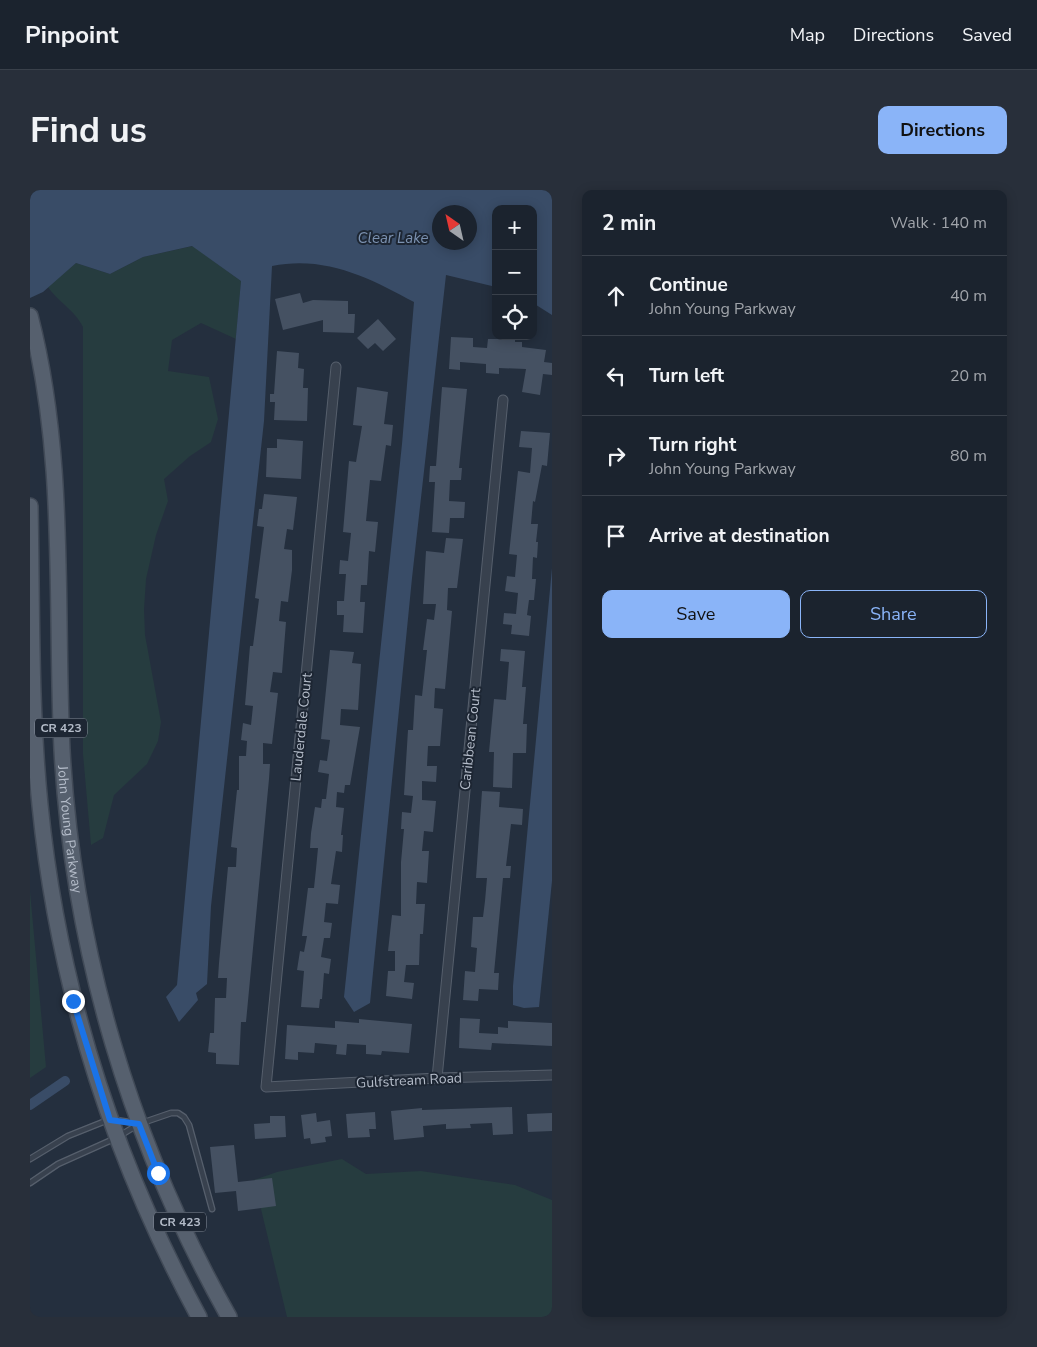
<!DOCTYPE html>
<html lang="en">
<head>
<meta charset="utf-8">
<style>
  body { margin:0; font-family:"Nunito Sans",sans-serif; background:#282f3a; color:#f1f3f6 }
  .controls { position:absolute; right:15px; top:15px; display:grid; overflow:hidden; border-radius:10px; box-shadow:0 2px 12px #0003 }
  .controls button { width:45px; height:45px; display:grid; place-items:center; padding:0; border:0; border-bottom:1px solid #39404a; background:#1b232e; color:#f1f3f6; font:25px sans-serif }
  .compass { position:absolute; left:402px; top:15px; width:45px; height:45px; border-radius:50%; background:#1b232e; box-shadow:0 2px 12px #0003; rotate:326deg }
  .stop { position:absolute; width:15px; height:15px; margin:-11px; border:4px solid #1a73e8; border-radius:50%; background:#fff }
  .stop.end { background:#1a73e8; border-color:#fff; box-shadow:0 1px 5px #0008 }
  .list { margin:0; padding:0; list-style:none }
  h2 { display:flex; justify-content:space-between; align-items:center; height:65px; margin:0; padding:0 20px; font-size:21px }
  h2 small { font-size:16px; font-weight:400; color:#a0a4aa }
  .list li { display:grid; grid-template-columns:32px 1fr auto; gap:15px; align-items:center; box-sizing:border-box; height:80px; padding:0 20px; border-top:1px solid #39404a }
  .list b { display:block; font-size:19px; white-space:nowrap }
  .list p { margin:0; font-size:16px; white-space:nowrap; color:#a0a4aa }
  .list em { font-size:16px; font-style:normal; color:#a0a4aa }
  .actions { display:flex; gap:10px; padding:15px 20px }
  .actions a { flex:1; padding:11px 0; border:1px solid #8ab4f8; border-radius:10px; text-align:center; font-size:18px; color:#8ab4f8 }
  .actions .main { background:#8ab4f8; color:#111 }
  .icon { flex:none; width:28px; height:28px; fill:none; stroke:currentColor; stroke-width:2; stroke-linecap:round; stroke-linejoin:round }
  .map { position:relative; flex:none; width:522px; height:1127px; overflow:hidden; border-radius:10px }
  header { display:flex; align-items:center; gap:30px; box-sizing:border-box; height:70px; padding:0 25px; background:#1b232e; border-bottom:1px solid #39404a }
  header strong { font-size:24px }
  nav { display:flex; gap:28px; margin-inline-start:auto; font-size:18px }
  .intro { display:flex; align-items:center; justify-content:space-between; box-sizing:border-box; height:120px; padding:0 30px }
  h1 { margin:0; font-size:35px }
  .button { padding:12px 22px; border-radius:10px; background:#8ab4f8; color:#111; font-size:18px; font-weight:700 }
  main { display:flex; gap:30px; padding:0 30px }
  aside { flex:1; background:#1b232e; border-radius:10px; box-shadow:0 2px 12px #0003 }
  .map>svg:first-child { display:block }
  .green { fill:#263c3f }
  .water { fill:#394c67; fill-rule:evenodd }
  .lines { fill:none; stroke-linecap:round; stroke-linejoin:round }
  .canal { stroke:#394c67; stroke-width:10 }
  .building { fill:#455162 }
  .lane-casing { stroke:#565f6c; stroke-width:7 }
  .street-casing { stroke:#565f6c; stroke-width:11 }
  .primary-casing { stroke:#414a57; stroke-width:18 }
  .lane { stroke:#38414e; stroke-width:4.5 }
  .street { stroke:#38414e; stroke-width:9 }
  .primary { stroke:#56606e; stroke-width:15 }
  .route { stroke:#1a73e8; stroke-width:6 }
  .labels { text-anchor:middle; stroke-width:4; stroke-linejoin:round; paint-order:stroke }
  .shield { fill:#1d2633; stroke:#878f9c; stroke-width:1 }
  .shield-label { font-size:12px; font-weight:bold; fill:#b4bcc9 }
  .street-label { font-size:14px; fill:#b4bcc9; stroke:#1d2633 }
  .water-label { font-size:15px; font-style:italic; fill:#7c92b1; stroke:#1d2633 }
</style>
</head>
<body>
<header>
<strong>Pinpoint</strong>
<nav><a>Map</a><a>Directions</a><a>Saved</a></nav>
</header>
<div class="intro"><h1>Find us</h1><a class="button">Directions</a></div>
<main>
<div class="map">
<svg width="522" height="1127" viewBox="0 0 522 1127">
  <rect width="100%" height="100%" fill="#242f3e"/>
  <g class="green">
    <path d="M163 56 211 91 206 149 171 133 142 150 138 181 179 187 188 229 181 252 160 266 134 289 138 311 126 345 116 389 114 419 115 445 131 532 128 551 117 574 84 605 73 648 61 655 53 564V137C44 119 29 113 18 97L46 73 80 84 113 67Z"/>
    <polygon points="0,701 16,877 0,888"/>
    <polygon points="312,969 336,984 391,981 485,995 522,1010 522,1127 257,1127 224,990 247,982"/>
  </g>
  <g class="water">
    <path d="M0 0H522V125L503 113V19H466V97L416 85 382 388 340 813 324 822 314 807 372 254 384 112C340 88 295 65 242 76L234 231 181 716 177 794 166 803 168 810 149 832 136 807 147 795 211 91 162 56 113 67 80 84 46 73 13 102 0 108ZM410 22H440V52H410Z"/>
    <polygon points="522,378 522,691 509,817 494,818 483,815 483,796"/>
  </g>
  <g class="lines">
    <polyline class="canal" points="0,915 35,891"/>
  </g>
  <g class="building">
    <polygon points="270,103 273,113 283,110 318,111 318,124 325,124 324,143 293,142 293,130 253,140 245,109"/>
    <polygon points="348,129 366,149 353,161 345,153 338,159 327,148"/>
    <polygon points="469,146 485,146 485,152 492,152 492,157 516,160 514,172 522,173 522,185 513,184 510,205 492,202 496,179 469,178 469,184 456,183 456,174 430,172 430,180 419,179 421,147 443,148 443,157 457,158 458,149 469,149"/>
    <polygon points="247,161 269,163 268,178 274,179 273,198 278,198 277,231 244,230 245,212 240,212 240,204 244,204"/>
    <polygon points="327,197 358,202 354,234 363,235 361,256 356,255 351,291 340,290 336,331 348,332 345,362 339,361 337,395 331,395 330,412 335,412 333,443 313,442 314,425 307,425 307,411 314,411 316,384 309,384 310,370 318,371 321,343 313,342 319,271 326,272 332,236 323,235"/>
    <polygon points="412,197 437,199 429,278 432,278 431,290 420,290 419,311 435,312 434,328 420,328 419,343 402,342 405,292 399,292 400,276 406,276"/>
    <polygon points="491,241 520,243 517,276 512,275 505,312 503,311 501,334 508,334 506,352 508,352 507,368 503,367 502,389 506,389 504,410 499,410 497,425 501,426 499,446 481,444 482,435 473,434 474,423 486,424 488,403 475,401 477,386 485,387 487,365 479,364 488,281 500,283 502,258 489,257"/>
    <polygon points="247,249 273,251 271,289 236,287 237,258 247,258"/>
    <polygon points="234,304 267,307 263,340 257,339 254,359 262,360 262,380 258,412 251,411 249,431 256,432 252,483 243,482 240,502 248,503 242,554 233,553 233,574 240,574 239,589 216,832 211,832 209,875 186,874 186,863 178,862 180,843 184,843 185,808 196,808 197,788 188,788 189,773 198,677 206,677 207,658 201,657 207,600 209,600 209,566 216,566 217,551 211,550 213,533 221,535 223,516 215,515 220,456 223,456 229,409 225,408 234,337 227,336 229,319 232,319"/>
    <polygon points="416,348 433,349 427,398 418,398 417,420 422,421 415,499 405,498 404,518 413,519 410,556 398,556 397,576 407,576 406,592 392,591 392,610 406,611 403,642 394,641 392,661 399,661 397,693 387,692 386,714 395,714 393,744 390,744 389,775 376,775 374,792 384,793 382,809 356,806 358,781 365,781 365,761 358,761 362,725 371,726 371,672 374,639 371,639 372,622 381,623 383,606 374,605 378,540 383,540 385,505 392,506 397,460 393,460 397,429 404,430 406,414 393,414 396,361 414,363"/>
    <polygon points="471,459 495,461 492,497 496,497 493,534 497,534 496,563 483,563 482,598 463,597 464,562 459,562 464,509 476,510 479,472 470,471"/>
    <polygon points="300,460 324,462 322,473 331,474 328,520 311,519 310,535 330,537 320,595 315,595 314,603 307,602 306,617 314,618 311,645 313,645 312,662 306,661 301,694 310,695 308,714 296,713 294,732 302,733 300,748 294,748 291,767 301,769 299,784 294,783 292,809 290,809 289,818 271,817 274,781 267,780 270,761 274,762 277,746 272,746 278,698 284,698 286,679 288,658 280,658 281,643 285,617 291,618 292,609 296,609 299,584 288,582 290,570 297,571 300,550 291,549"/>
    <polygon points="452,601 470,602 469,617 493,619 492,635 481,634 476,676 481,676 480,688 473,688 464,783 469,783 468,800 449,799 448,811 433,810 435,781 445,782 447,758 441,757 443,727 453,727 455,711 457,688 446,688"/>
    <polygon points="430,828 450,829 449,843 468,844 468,837 478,838 478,831 522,833 522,856 462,853 461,860 429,858"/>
    <polygon points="329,829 382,834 379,863 352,861 351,865 336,864 336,855 317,854 316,865 306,864 307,855 285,853 284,863 268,862 268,870 255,869 257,835 305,838 305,831 329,833"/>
    <polygon points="482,917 483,944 463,945 462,933 440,934 441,938 416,939 416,934 393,936 394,947 364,950 361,921 392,918 392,920"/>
    <polygon points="345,922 346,939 339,939 340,947 318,948 316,924"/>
    <polygon points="286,923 287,932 300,930 302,946 295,947 296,952 281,954 280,948 274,949 271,925"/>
    <polygon points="522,923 522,941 498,942 497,924"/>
    <polygon points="240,926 255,926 256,947 225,949 224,934 240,933"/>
    <polygon points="204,955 208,992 242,988 246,1016 208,1021 206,1001 185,1003 180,957"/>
  </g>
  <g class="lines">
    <defs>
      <g id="lane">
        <polyline points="86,930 105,933"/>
        <polyline points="0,969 38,946 78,930"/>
        <polyline points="0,993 28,974 86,948 109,934 141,923 148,923 154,927 159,935 182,1019"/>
      </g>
      <g id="street">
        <polyline points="306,177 236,897 407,888 522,885"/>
        <polyline points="407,888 473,210"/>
      </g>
      <g id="primary">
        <path id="s1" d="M0 126C37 268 25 415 32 560 43 760 101 953 199 1127"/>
        <path d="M0 316C2 415 0 516 10 615 28 796 83 968 169 1127"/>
      </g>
    </defs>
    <use href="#lane" class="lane-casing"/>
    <use href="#street" class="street-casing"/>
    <use href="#primary" class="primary-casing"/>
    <use href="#lane" class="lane"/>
    <use href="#street" class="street"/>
    <use href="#primary" class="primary"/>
  </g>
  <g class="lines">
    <polyline class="route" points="43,811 80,930 109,934 128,983"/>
  </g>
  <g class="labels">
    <g class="shield">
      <rect x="5" y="528.5" width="52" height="19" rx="4"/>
      <rect x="124" y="1022.5" width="52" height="19" rx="4"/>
    </g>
    <g class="shield-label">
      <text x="31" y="542">CR 423</text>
      <text x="150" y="1036">CR 423</text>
    </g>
    <g class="street-label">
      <text transform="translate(271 537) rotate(-84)" y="5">Lauderdale Court</text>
      <text transform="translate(440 549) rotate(-84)" y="5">Caribbean Court</text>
      <text dy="5" stroke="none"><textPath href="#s1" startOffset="516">John Young Parkway</textPath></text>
      <text transform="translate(379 890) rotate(-3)" y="5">Gulfstream Road</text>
    </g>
    <g class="water-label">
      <text x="363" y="53">Clear Lake</text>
    </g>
  </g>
</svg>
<div class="controls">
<button>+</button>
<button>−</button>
<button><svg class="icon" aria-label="locate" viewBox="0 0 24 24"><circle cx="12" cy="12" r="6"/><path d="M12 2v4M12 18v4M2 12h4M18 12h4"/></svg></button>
</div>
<svg class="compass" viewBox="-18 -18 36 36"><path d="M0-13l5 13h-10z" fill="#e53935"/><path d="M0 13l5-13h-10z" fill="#a0a4aa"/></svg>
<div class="stop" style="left:128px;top:983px"></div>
<div class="stop end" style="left:43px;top:811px"></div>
</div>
<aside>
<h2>2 min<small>Walk · 140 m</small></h2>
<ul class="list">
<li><svg class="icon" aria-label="ahead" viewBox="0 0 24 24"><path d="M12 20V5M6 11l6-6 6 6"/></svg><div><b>Continue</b><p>John Young Parkway</p></div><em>40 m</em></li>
<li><svg class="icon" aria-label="left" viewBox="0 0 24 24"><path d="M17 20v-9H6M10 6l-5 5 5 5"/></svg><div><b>Turn left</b></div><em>20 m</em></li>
<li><svg class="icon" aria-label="right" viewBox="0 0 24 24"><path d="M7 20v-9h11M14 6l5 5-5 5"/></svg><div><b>Turn right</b><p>John Young Parkway</p></div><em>80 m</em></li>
<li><svg class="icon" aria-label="arrive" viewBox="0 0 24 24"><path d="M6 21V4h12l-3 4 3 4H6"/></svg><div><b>Arrive at destination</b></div></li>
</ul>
<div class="actions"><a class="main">Save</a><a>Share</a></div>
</aside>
</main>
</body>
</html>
